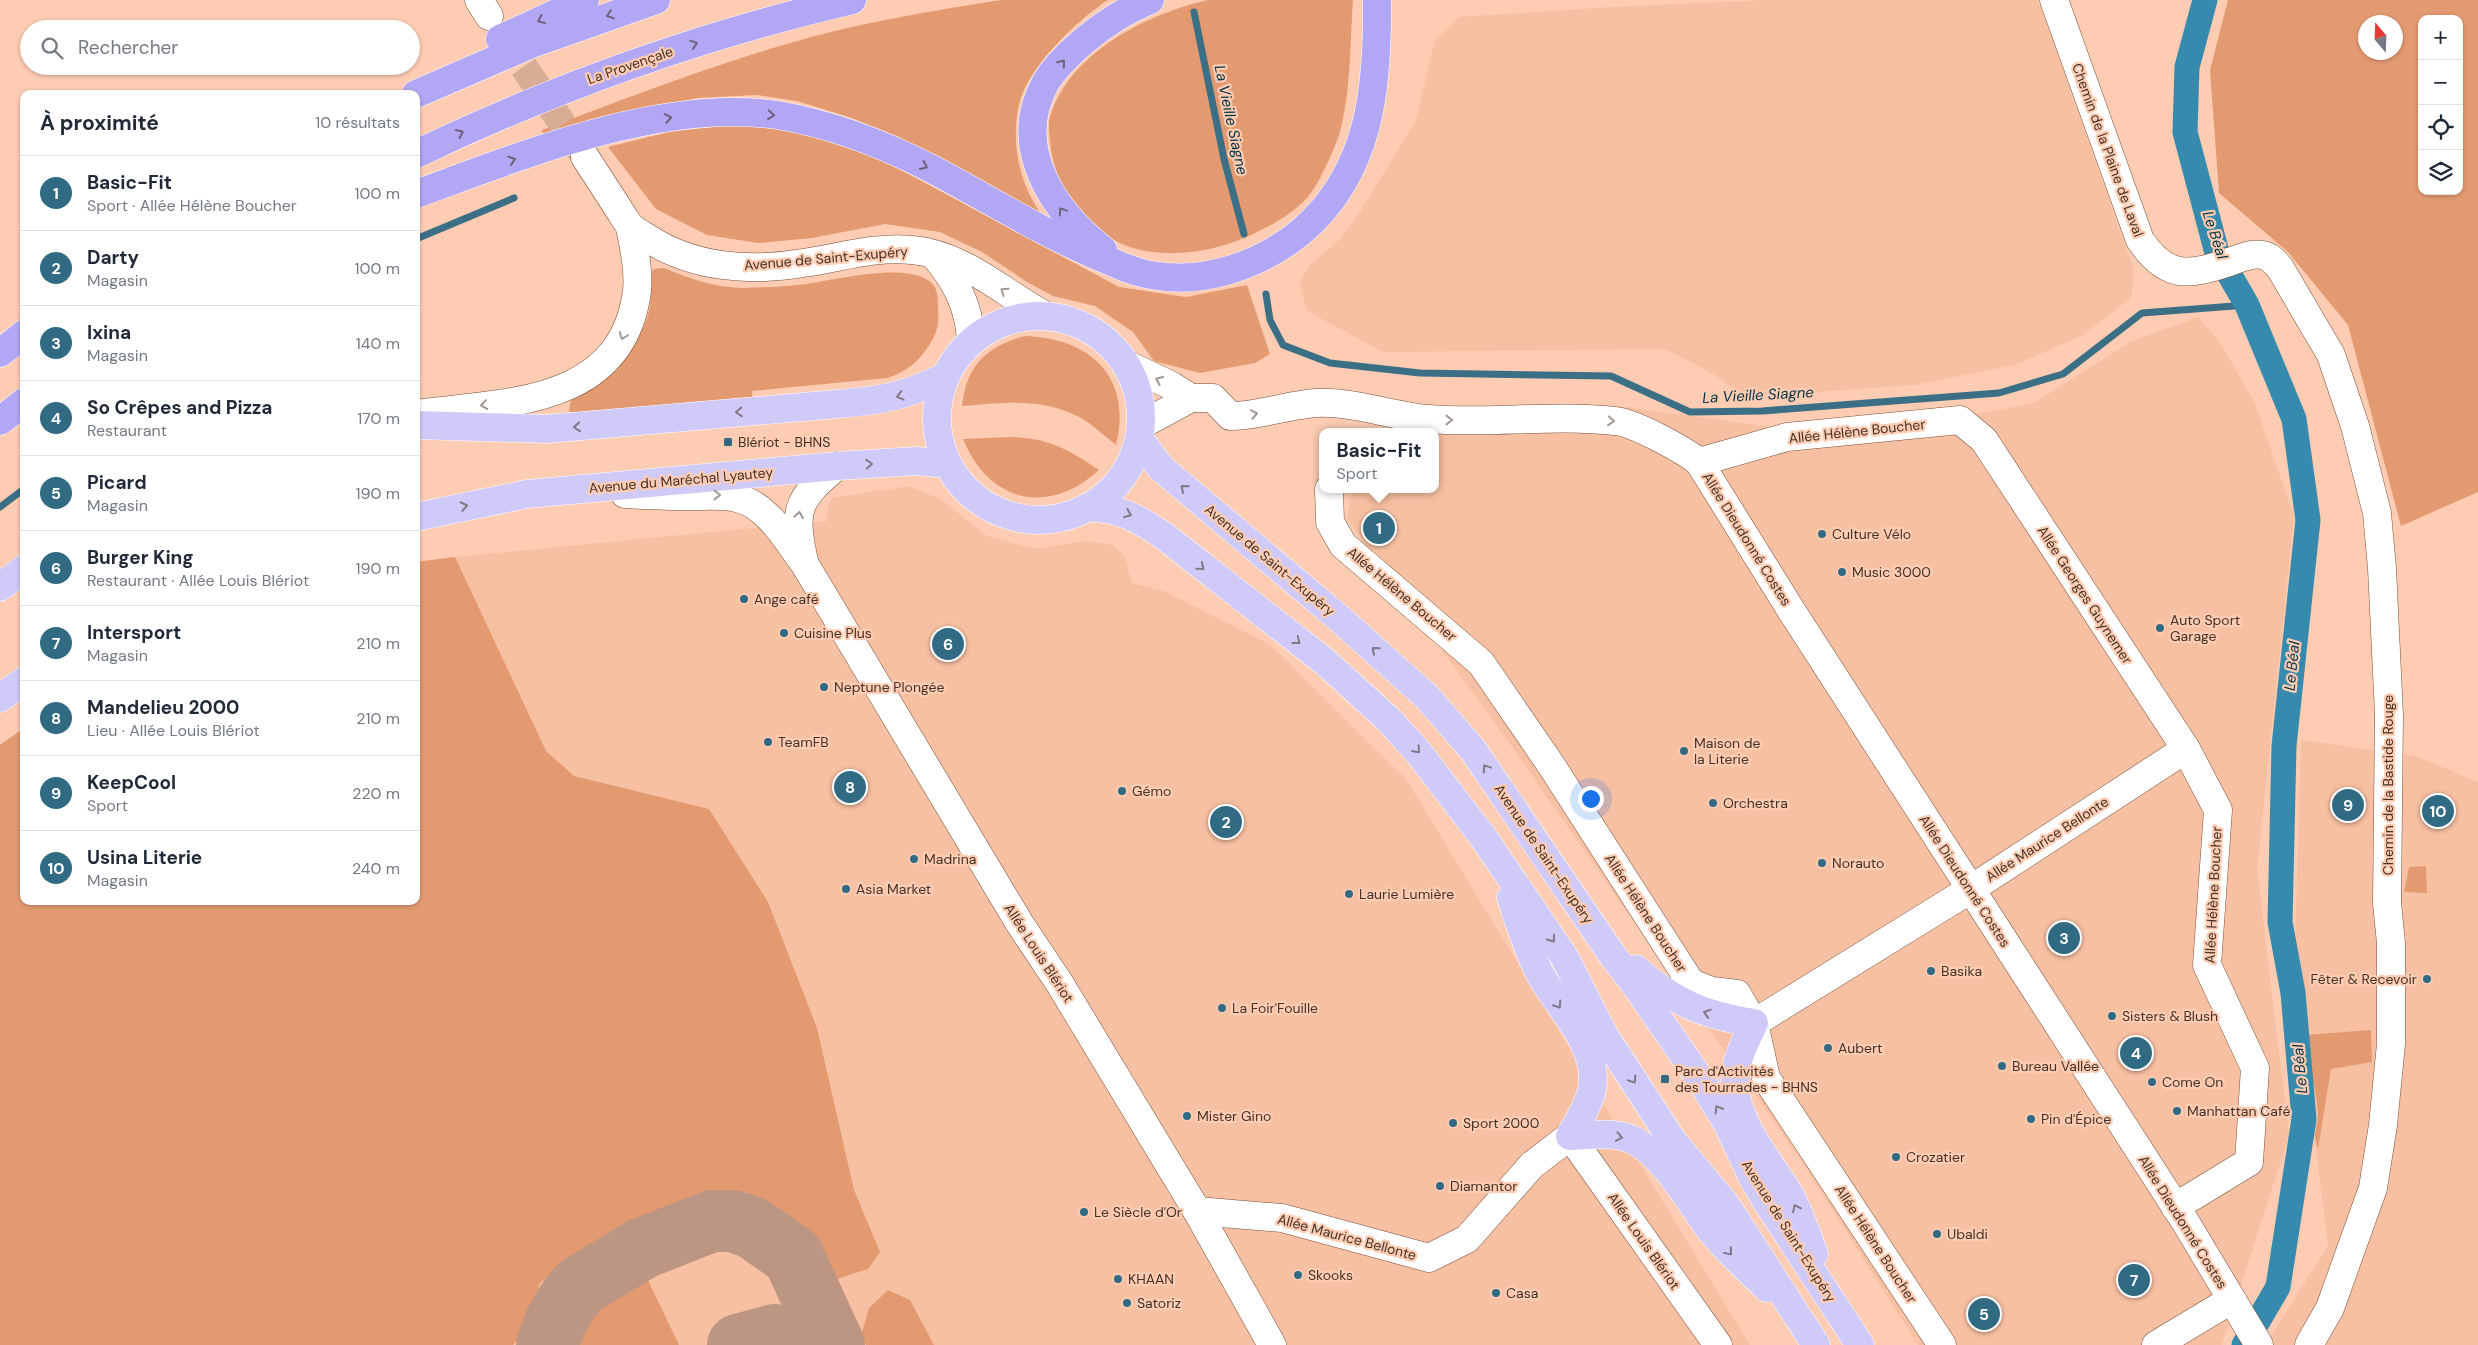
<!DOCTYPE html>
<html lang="fr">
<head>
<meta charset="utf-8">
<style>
  body { margin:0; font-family:"DM Sans",sans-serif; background:#f6f6f7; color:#1f2937 }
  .controls { position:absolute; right:15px; top:15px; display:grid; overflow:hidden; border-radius:10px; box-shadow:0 1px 4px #0004 }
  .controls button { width:45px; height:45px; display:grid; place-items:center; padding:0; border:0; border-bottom:1px solid #e0e1e3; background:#fff; color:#1f2937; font:25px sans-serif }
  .compass { position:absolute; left:2358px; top:15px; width:45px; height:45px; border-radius:50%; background:#fff; box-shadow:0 1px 4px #0004; rotate:341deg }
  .you { position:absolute; left:1590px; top:798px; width:18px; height:18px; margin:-12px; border:4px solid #fff; border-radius:50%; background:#1a73e8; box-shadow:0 0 0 8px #1a73e833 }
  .badge { display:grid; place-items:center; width:32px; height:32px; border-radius:50%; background:#316a83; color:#fff; font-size:16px; font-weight:700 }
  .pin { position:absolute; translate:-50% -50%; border:2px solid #fff; box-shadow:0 1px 5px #0006 }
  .popup { position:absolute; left:1319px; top:428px; width:120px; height:65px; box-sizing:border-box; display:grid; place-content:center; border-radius:10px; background:#fff; filter:drop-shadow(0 1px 4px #0005); font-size:16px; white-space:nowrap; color:#747a83 }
  .popup b { font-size:19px; color:#1f2937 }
  .popup::after { content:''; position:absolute; left:50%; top:100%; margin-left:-10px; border:10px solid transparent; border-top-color:#fff }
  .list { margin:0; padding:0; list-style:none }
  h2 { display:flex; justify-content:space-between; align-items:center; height:65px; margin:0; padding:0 20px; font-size:21px }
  h2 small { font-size:16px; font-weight:400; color:#747a83 }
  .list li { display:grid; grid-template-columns:32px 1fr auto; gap:15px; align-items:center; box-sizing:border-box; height:75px; padding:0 20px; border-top:1px solid #e0e1e3 }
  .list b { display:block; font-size:19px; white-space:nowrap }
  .list p { margin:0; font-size:16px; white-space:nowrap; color:#747a83 }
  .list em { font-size:16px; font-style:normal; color:#747a83 }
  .icon { flex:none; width:28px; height:28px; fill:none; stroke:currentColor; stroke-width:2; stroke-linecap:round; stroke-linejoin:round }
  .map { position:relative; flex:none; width:2478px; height:1345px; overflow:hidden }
  .search { position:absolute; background:#fff; box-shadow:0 1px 4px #0004; left:20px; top:20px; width:400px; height:55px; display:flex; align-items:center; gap:12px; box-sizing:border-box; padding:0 18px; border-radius:28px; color:#747a83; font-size:19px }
  .panel { position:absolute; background:#fff; box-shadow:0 1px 4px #0004; left:20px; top:90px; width:400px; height:815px; border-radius:10px }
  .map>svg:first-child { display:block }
  .built { fill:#f8c0a2 }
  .green { fill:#e39a71; fill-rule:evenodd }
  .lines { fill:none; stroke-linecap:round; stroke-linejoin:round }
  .stream { stroke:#3a6f85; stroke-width:7 }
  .canal { stroke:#368aad; stroke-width:25 }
  .taxiway { stroke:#bc9682; stroke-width:62 }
  .secondary-tunnel { stroke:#d8ad96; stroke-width:28; stroke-dasharray:28 14; stroke-linecap:butt }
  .minor-casing { stroke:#784f38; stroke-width:29 }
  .secondary-casing { stroke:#784f38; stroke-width:29 }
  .primary-casing { stroke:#fff; stroke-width:29 }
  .motorway-casing { stroke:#fff; stroke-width:29 }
  .minor { stroke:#fff; stroke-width:28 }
  .secondary { stroke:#fff; stroke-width:28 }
  .primary { stroke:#d0caf8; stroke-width:28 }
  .motorway { stroke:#b1a7f4; stroke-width:28 }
  .oneway { stroke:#706079 }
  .oneway2 { stroke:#a29893 }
  .oneway3 { stroke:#837685 }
  .poi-dot { fill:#316a83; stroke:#fdccb2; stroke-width:2 }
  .labels { text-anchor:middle; stroke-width:4.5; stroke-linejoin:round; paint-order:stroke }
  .street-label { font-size:14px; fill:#443127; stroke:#fdccb2 }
  .poi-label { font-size:14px; fill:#443127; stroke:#fdccb2; text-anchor:start }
  .water-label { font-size:15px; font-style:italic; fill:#003245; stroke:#fdccb2 }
</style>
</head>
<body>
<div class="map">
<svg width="2478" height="1345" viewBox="0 0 2478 1345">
  <rect width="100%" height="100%" fill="#fdccb2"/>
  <g class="built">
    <polygon points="1766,0 2038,0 2134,270 2131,298 2083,335 2015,365 1915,385 1746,397 1712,373 1665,349 1383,352 1307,311 1299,283 1310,265 1338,241 1360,212 1416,120 1435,40 1459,17 1611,7"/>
    <polygon points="2198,317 2219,341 2255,403 2294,517 2257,869 2289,1135 2222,1345 1918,1345 1802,1162 1512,747 1347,518 1353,489 1435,489 1435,432 1401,432 1443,410 1618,406 1787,429 1982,413 2034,403 2130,342"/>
    <polygon points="909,486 942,500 987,536 1035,549 1085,541 1112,545 1125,557 1132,583 1164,591 1269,644 1406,779 1750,1345 0,1345 0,745 24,728 24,901 416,901 416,562 455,557 827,521 828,504 833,498"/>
    <polygon points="2301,740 2416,756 2478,782 2478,1345 2265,1345 2328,1246 2314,1135 2317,1115 2303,1033 2295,942"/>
  </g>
  <g class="green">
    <path d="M1001 0H1108C1077 20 1028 67 1019 104 1011 140 1018 180 1039 211 1046 220 1057 227 1065 234L899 137 849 117 797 101 757 95 698 98 628 112 544 138 542 130C632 96 722 61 815 36 876 20 939 10 1001 0Z"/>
    <path d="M1208 0H1353C1350 41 1351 99 1338 138 1331 156 1322 177 1311 193 1296 213 1267 228 1244 238 1209 253 1165 259 1127 246 1085 230 1052 184 1050 140 1049 133 1048 123 1050 117 1070 52 1147 14 1208 0Z"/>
    <path d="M2228 0H2478V492L2401 526 2348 325 2288 252 2219 193 2210 70ZM2422 19H2459V191H2422ZM2366 22H2396V52H2366Z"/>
    <polygon points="732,125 793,129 853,146 918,179 1119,287 1186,297 1247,285 1270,354 1255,363 1200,373 1154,361 1133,332 1095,306 1053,296 1027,282 982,252 940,232 885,224 812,238 758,243 707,235 656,209 608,147 669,132"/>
    <path d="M664 268C690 279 717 288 745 288 763 287 781 287 798 285 833 281 896 263 926 279 938 285 938 296 938 308 939 323 938 331 930 344 919 361 907 372 887 378L752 391 753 403 575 417 569 411 571 399C604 375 639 352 649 311 652 299 651 284 652 272L654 269Z"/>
    <path d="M1025 336C1090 338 1133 377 1116 445 1106 437 1096 428 1086 421 1048 397 1004 402 962 406 967 365 986 347 1025 336Z"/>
    <path d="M1011 437C1048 438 1068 449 1099 470 1047 517 989 502 963 439Z"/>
    <polygon points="455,557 546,751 574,776 709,809 768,902 817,1028 854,1190 880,1252 868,1269 837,1279 797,1221 746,1192 691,1198 611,1233 540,1283 526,1331 513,1345 0,1345 0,745 24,728 24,901 416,901 416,562"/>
    <polygon points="2426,866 2427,893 2404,892 2409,867"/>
    <path d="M2371 1030 2372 1062 2331 1069 2318 1149C2312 1129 2318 1131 2318 1114 2317 1090 2307 1062 2306 1035Z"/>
    <polygon points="647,1278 679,1345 578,1345 593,1313 618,1292"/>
    <polygon points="888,1290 910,1300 934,1345 866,1345 861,1336 869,1308"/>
  </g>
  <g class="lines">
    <g class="stream">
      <polyline points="1194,12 1224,159 1244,234"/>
      <polyline points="416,239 514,198"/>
      <polyline points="1266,294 1270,320 1283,345 1330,363 1420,373 1611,376 1690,412 1762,411 1999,393 2063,374 2142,313 2247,305"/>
      <polyline points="0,507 24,489"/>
    </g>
    <polyline class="canal" points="2205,0 2187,67 2185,132 2217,253 2247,305 2294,419 2308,520 2284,746 2280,922 2293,993 2304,1119 2278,1287 2244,1345"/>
    <g class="taxiway">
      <polyline points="547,1345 555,1323 567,1302 580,1286 643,1248 712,1221 733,1221 753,1228 793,1256 834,1345"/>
      <polyline points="738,1345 775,1335 817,1345"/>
    </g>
    <polyline class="secondary-tunnel" points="500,32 585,157"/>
    <defs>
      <g id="minor">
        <path d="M2054 0 2140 240C2167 280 2189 276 2232 261 2241 258 2252 253 2262 255 2270 256 2275 262 2280 268L2331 355 2355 426 2377 513 2382 568 2389 715 2387 903 2391 943V1044L2383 1125 2373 1188 2330 1308 2309 1345"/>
        <polyline points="1126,364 1172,386 1191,398"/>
        <path d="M1191 398H1213L1230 416C1259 416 1287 405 1316 403 1353 401 1391 416 1428 419 1489 424 1554 414 1615 421 1633 422 1684 450 1699 462L1791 610 2186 1223 2259 1345"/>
        <polyline points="1141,425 1191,398"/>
        <polyline points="1699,462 1787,437 1960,420 1984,440 2186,749 2218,810 2207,965 2255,1068 2249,1162 2175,1207"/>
        <polyline points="1329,489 1330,522 1343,545 1481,663 1551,765 1691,983 1712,991 1737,994 1754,1023 1766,1078 1942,1345"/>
        <path d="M625 494C644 495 664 496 683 496 712 497 739 490 763 512 779 525 791 546 804 563L1020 924 1060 984 1197 1211 1272 1345"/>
        <path d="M804 561C793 510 796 500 837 466"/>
        <polyline points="1754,1023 1971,889 2186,749"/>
        <polyline points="1197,1211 1282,1218 1429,1258 1467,1239 1532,1165 1570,1136 1718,1345"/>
        <polyline points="2156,1345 2231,1300"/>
      </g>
      <g id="secondary">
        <polyline points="479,0 489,16"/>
        <path d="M585 157C596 174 607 191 618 208 622 214 626 222 631 227 635 231 641 234 646 237 692 268 750 272 803 263 839 258 876 246 912 250 963 254 1003 293 1046 316"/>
        <path d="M934 255C956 281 969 306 971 340"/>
        <path d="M416 414C506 402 622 406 637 291 639 270 634 248 630 227"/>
      </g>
      <g id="primary">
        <circle cx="1039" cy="418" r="102"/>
        <path d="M416 425 547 429 837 404C882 400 903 397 945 377"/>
        <polyline points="1139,439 1161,468 1340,619 1427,697 1473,750 1613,956 1636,986 1702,1082 1727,1123 1752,1176 1765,1199 1860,1345"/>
        <path d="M1088 507C1121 509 1136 517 1164 536L1324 661 1389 720 1418 752 1483 837 1565 958 1604 1035 1672 1140 1726 1205 1816 1345"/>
        <polyline points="416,517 527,494 837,466 916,461 947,464"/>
        <polyline points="0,587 24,569"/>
        <polyline points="0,698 24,681"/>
        <path d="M1511 898C1520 924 1528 952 1541 976 1559 1008 1594 1041 1593 1080 1593 1099 1579 1120 1570 1136 1591 1135 1616 1131 1635 1141 1666 1158 1690 1203 1711 1231 1728 1252 1748 1269 1767 1288"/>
        <path d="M1636 969C1674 1003 1704 1015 1754 1023 1745 1042 1734 1062 1735 1084 1735 1121 1768 1160 1787 1190 1799 1210 1806 1232 1814 1254"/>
      </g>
      <g id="motorway">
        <polyline points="500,39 585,0"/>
        <polyline points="416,94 534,43 656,0"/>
        <path d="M416 154C556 87 702 35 852 0"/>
        <path d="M416 194C523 155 662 98 777 115 831 124 881 143 930 168 987 198 1040 232 1100 257 1116 264 1133 272 1151 275 1204 285 1261 265 1302 231 1371 172 1378 86 1377 0"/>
        <path d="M1103 250C1052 210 1010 146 1046 82 1055 66 1071 52 1085 40 1105 23 1126 10 1150 0"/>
        <polyline points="0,353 24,334"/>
        <polyline points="0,421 24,402"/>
      </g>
    </defs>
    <use href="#minor" class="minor-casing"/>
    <use href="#secondary" class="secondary-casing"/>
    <use href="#primary" class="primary-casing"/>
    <use href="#motorway" class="motorway-casing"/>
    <use href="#minor" class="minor"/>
    <use href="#secondary" class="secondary"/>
    <use href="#primary" class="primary"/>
    <use href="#motorway" class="motorway"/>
  </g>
  <defs><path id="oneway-chevron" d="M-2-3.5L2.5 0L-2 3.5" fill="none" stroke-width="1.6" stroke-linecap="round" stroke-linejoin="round" transform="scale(1.25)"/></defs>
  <g class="oneway">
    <use href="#oneway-chevron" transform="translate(610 15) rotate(161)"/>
    <use href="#oneway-chevron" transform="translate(541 20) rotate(156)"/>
    <use href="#oneway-chevron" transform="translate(694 44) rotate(-18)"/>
    <use href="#oneway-chevron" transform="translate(1062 63) rotate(-51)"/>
    <use href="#oneway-chevron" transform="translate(771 115) rotate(5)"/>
    <use href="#oneway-chevron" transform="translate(668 118) rotate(-10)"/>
    <use href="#oneway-chevron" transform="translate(460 133) rotate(-25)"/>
    <use href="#oneway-chevron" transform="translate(512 160) rotate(-19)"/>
    <use href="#oneway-chevron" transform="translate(924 166) rotate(25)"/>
    <use href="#oneway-chevron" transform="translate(1062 211) rotate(-124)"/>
  </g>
  <g class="oneway2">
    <use href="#oneway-chevron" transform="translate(1004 291) rotate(-145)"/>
    <use href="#oneway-chevron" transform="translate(623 336) rotate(111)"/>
    <use href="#oneway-chevron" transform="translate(1159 380) rotate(-157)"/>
    <use href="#oneway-chevron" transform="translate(484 405) rotate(172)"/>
    <use href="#oneway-chevron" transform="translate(1254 414) rotate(-11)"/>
    <use href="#oneway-chevron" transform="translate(1449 420)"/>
    <use href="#oneway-chevron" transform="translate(1611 421) rotate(5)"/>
    <use href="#oneway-chevron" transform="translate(717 495) rotate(1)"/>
    <use href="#oneway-chevron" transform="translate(799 515) rotate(-80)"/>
  </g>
  <g class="oneway3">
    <use href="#oneway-chevron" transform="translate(900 396) rotate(165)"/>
    <use href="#oneway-chevron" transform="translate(739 412) rotate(176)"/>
    <use href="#oneway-chevron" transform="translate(577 427) rotate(175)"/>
    <use href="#oneway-chevron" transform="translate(869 464) rotate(-4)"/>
    <use href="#oneway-chevron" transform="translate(1184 488) rotate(-139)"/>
    <use href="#oneway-chevron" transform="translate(464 506) rotate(-12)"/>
    <use href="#oneway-chevron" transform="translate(1128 514) rotate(22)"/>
    <use href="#oneway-chevron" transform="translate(1201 567) rotate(39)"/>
    <use href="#oneway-chevron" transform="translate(1297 641) rotate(38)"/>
    <use href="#oneway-chevron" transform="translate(1375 650) rotate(-139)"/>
    <use href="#oneway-chevron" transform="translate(1417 750) rotate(49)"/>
    <use href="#oneway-chevron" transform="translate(1486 768) rotate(-124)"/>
    <use href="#oneway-chevron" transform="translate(1552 939) rotate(55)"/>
    <use href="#oneway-chevron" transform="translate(1558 1005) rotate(57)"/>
    <use href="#oneway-chevron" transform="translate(1707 1013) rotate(-162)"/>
    <use href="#oneway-chevron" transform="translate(1633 1080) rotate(57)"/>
    <use href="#oneway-chevron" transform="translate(1718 1109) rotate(-122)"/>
    <use href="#oneway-chevron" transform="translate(1619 1137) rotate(11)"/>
    <use href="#oneway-chevron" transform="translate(1796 1208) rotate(-116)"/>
    <use href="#oneway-chevron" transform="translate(1729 1252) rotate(50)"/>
  </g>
  <g class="poi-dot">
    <rect x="723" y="437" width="10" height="10" rx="2.5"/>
    <circle cx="1822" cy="534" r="5"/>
    <circle cx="1842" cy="572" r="5"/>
    <circle cx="744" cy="599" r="5"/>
    <circle cx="2160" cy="628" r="5"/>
    <circle cx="784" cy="633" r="5"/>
    <circle cx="824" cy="687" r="5"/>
    <circle cx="768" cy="742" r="5"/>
    <circle cx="1684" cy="751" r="5"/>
    <circle cx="1122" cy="791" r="5"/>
    <circle cx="1713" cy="803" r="5"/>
    <circle cx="914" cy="859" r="5"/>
    <circle cx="1822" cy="863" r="5"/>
    <circle cx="846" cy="889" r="5"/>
    <circle cx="1349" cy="894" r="5"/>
    <circle cx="1931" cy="971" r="5"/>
    <circle cx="2427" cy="979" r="5"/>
    <circle cx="1222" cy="1008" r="5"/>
    <circle cx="2112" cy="1016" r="5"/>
    <circle cx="1828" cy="1048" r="5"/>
    <circle cx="2002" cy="1066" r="5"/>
    <rect x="1660" y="1074" width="10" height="10" rx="2.5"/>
    <circle cx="2152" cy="1082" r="5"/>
    <circle cx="2177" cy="1111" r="5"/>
    <circle cx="1187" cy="1116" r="5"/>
    <circle cx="2031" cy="1119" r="5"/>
    <circle cx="1453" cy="1123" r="5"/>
    <circle cx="1896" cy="1157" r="5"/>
    <circle cx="1440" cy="1186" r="5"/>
    <circle cx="1084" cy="1212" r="5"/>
    <circle cx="1937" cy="1234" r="5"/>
    <circle cx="1298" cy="1275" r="5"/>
    <circle cx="1118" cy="1279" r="5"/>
    <circle cx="1496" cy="1293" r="5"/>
    <circle cx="1127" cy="1303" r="5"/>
  </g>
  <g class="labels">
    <g class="street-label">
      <text transform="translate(630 65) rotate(-19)" y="5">La Provençale</text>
      <text transform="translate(2108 150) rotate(70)" y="5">Chemin de la Plaine de Laval</text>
      <text transform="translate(826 258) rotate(-5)" y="5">Avenue de Saint-Exupéry</text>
      <text transform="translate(1857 431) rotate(-6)" y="5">Allée Hélène Boucher</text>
      <text transform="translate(681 480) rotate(-5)" y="5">Avenue du Maréchal Lyautey</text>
      <text transform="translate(1747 539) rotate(58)" y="5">Allée Dieudonné Costes</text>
      <text transform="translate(1270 560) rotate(40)" y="5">Avenue de Saint-Exupéry</text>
      <text transform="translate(1402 594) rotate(40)" y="5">Allée Hélène Boucher</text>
      <text transform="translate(2085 595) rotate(57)" y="5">Allée Georges Guynemer</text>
      <text transform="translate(2388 785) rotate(-90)" y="5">Chemin de la Bastide Rouge</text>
      <text transform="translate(2047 839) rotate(-33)" y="5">Allée Maurice Bellonte</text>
      <text transform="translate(1544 854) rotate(56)" y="5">Avenue de Saint-Exupéry</text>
      <text transform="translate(1965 881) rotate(57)" y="5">Allée Dieudonné Costes</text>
      <text transform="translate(2213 895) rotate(-87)" y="5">Allée Hélène Boucher</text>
      <text transform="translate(1646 913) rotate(57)" y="5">Allée Hélène Boucher</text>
      <text transform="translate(1039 953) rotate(57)" y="5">Allée Louis Blériot</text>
      <text transform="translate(2183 1222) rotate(58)" y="5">Allée Dieudonné Costes</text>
      <text transform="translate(1789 1231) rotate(58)" y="5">Avenue de Saint-Exupéry</text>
      <text transform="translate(1347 1237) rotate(15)" y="5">Allée Maurice Bellonte</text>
      <text transform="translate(1644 1241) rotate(55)" y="5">Allée Louis Blériot</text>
      <text transform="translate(1876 1244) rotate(57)" y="5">Allée Hélène Boucher</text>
    </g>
    <g class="poi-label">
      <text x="738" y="447">Blériot - BHNS</text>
      <text x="1832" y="539">Culture Vélo</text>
      <text x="1852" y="577">Music 3000</text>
      <text x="754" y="604">Ange café</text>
      <text x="2170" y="625">Auto Sport<tspan x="2170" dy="16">Garage</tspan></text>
      <text x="794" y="638">Cuisine Plus</text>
      <text x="834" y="692">Neptune Plongée</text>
      <text x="778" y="747">TeamFB</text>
      <text x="1694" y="748">Maison de<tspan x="1694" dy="16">la Literie</tspan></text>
      <text x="1132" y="796">Gémo</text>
      <text x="1723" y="808">Orchestra</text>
      <text x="924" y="864">Madrina</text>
      <text x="1832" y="868">Norauto</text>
      <text x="856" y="894">Asia Market</text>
      <text x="1359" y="899">Laurie Lumière</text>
      <text x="1941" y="976">Basika</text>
      <text x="2417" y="984" text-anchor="end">Fêter &amp; Recevoir</text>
      <text x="1232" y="1013">La Foir'Fouille</text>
      <text x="2122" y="1021">Sisters &amp; Blush</text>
      <text x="1838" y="1053">Aubert</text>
      <text x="2012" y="1071">Bureau Vallée</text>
      <text x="1675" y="1076">Parc d'Activités<tspan x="1675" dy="16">des Tourrades - BHNS</tspan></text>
      <text x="2162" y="1087">Come On</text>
      <text x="2187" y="1116">Manhattan Café</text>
      <text x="1197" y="1121">Mister Gino</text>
      <text x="2041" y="1124">Pin d'Épice</text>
      <text x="1463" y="1128">Sport 2000</text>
      <text x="1906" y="1162">Crozatier</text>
      <text x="1450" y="1191">Diamantor</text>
      <text x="1094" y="1217">Le Siècle d'Or</text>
      <text x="1947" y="1239">Ubaldi</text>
      <text x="1308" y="1280">Skooks</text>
      <text x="1128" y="1284">KHAAN</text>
      <text x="1506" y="1298">Casa</text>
      <text x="1137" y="1308">Satoriz</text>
    </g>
    <g class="water-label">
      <text transform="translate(1231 120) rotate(78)" y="5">La Vieille Siagne</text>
      <text transform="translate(2215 235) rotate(72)" y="5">Le Béal</text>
      <text transform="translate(1758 395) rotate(-3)" y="5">La Vieille Siagne</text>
      <text transform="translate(2292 666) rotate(-84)" y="5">Le Béal</text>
      <text transform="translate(2300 1069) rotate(-95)" y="5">Le Béal</text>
    </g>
  </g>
</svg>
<div class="controls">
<button>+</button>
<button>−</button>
<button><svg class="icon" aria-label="locate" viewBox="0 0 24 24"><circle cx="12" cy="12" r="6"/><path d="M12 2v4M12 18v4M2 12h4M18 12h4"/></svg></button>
<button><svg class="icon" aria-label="layers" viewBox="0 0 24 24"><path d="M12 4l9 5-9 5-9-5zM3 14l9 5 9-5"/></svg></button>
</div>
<svg class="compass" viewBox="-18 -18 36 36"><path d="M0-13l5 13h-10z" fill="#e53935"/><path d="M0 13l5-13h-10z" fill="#747a83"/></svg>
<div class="you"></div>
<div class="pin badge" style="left:1379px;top:528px">1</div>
<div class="popup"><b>Basic-Fit</b>Sport</div>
<div class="pin badge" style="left:1226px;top:822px">2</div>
<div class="pin badge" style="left:2064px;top:938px">3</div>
<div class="pin badge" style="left:2136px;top:1053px">4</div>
<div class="pin badge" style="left:1984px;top:1314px">5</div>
<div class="pin badge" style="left:948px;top:644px">6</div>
<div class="pin badge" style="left:2134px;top:1280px">7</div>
<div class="pin badge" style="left:850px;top:787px">8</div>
<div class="pin badge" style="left:2348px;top:805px">9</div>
<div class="pin badge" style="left:2438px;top:811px">10</div>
<div class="search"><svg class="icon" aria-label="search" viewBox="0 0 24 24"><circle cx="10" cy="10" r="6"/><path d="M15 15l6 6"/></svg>Rechercher</div>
<section class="panel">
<h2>À proximité<small>10 résultats</small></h2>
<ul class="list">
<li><span class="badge">1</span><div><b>Basic-Fit</b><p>Sport · Allée Hélène Boucher</p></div><em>100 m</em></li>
<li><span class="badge">2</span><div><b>Darty</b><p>Magasin</p></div><em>100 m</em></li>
<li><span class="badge">3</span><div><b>Ixina</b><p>Magasin</p></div><em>140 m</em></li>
<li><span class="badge">4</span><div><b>So Crêpes and Pizza</b><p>Restaurant</p></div><em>170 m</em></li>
<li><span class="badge">5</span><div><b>Picard</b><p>Magasin</p></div><em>190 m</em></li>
<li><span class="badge">6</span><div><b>Burger King</b><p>Restaurant · Allée Louis Blériot</p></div><em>190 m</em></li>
<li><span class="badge">7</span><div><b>Intersport</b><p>Magasin</p></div><em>210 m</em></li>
<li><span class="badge">8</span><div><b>Mandelieu 2000</b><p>Lieu · Allée Louis Blériot</p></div><em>210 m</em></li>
<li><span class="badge">9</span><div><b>KeepCool</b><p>Sport</p></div><em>220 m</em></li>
<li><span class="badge">10</span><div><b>Usina Literie</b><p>Magasin</p></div><em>240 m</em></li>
</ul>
</section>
</div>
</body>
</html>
